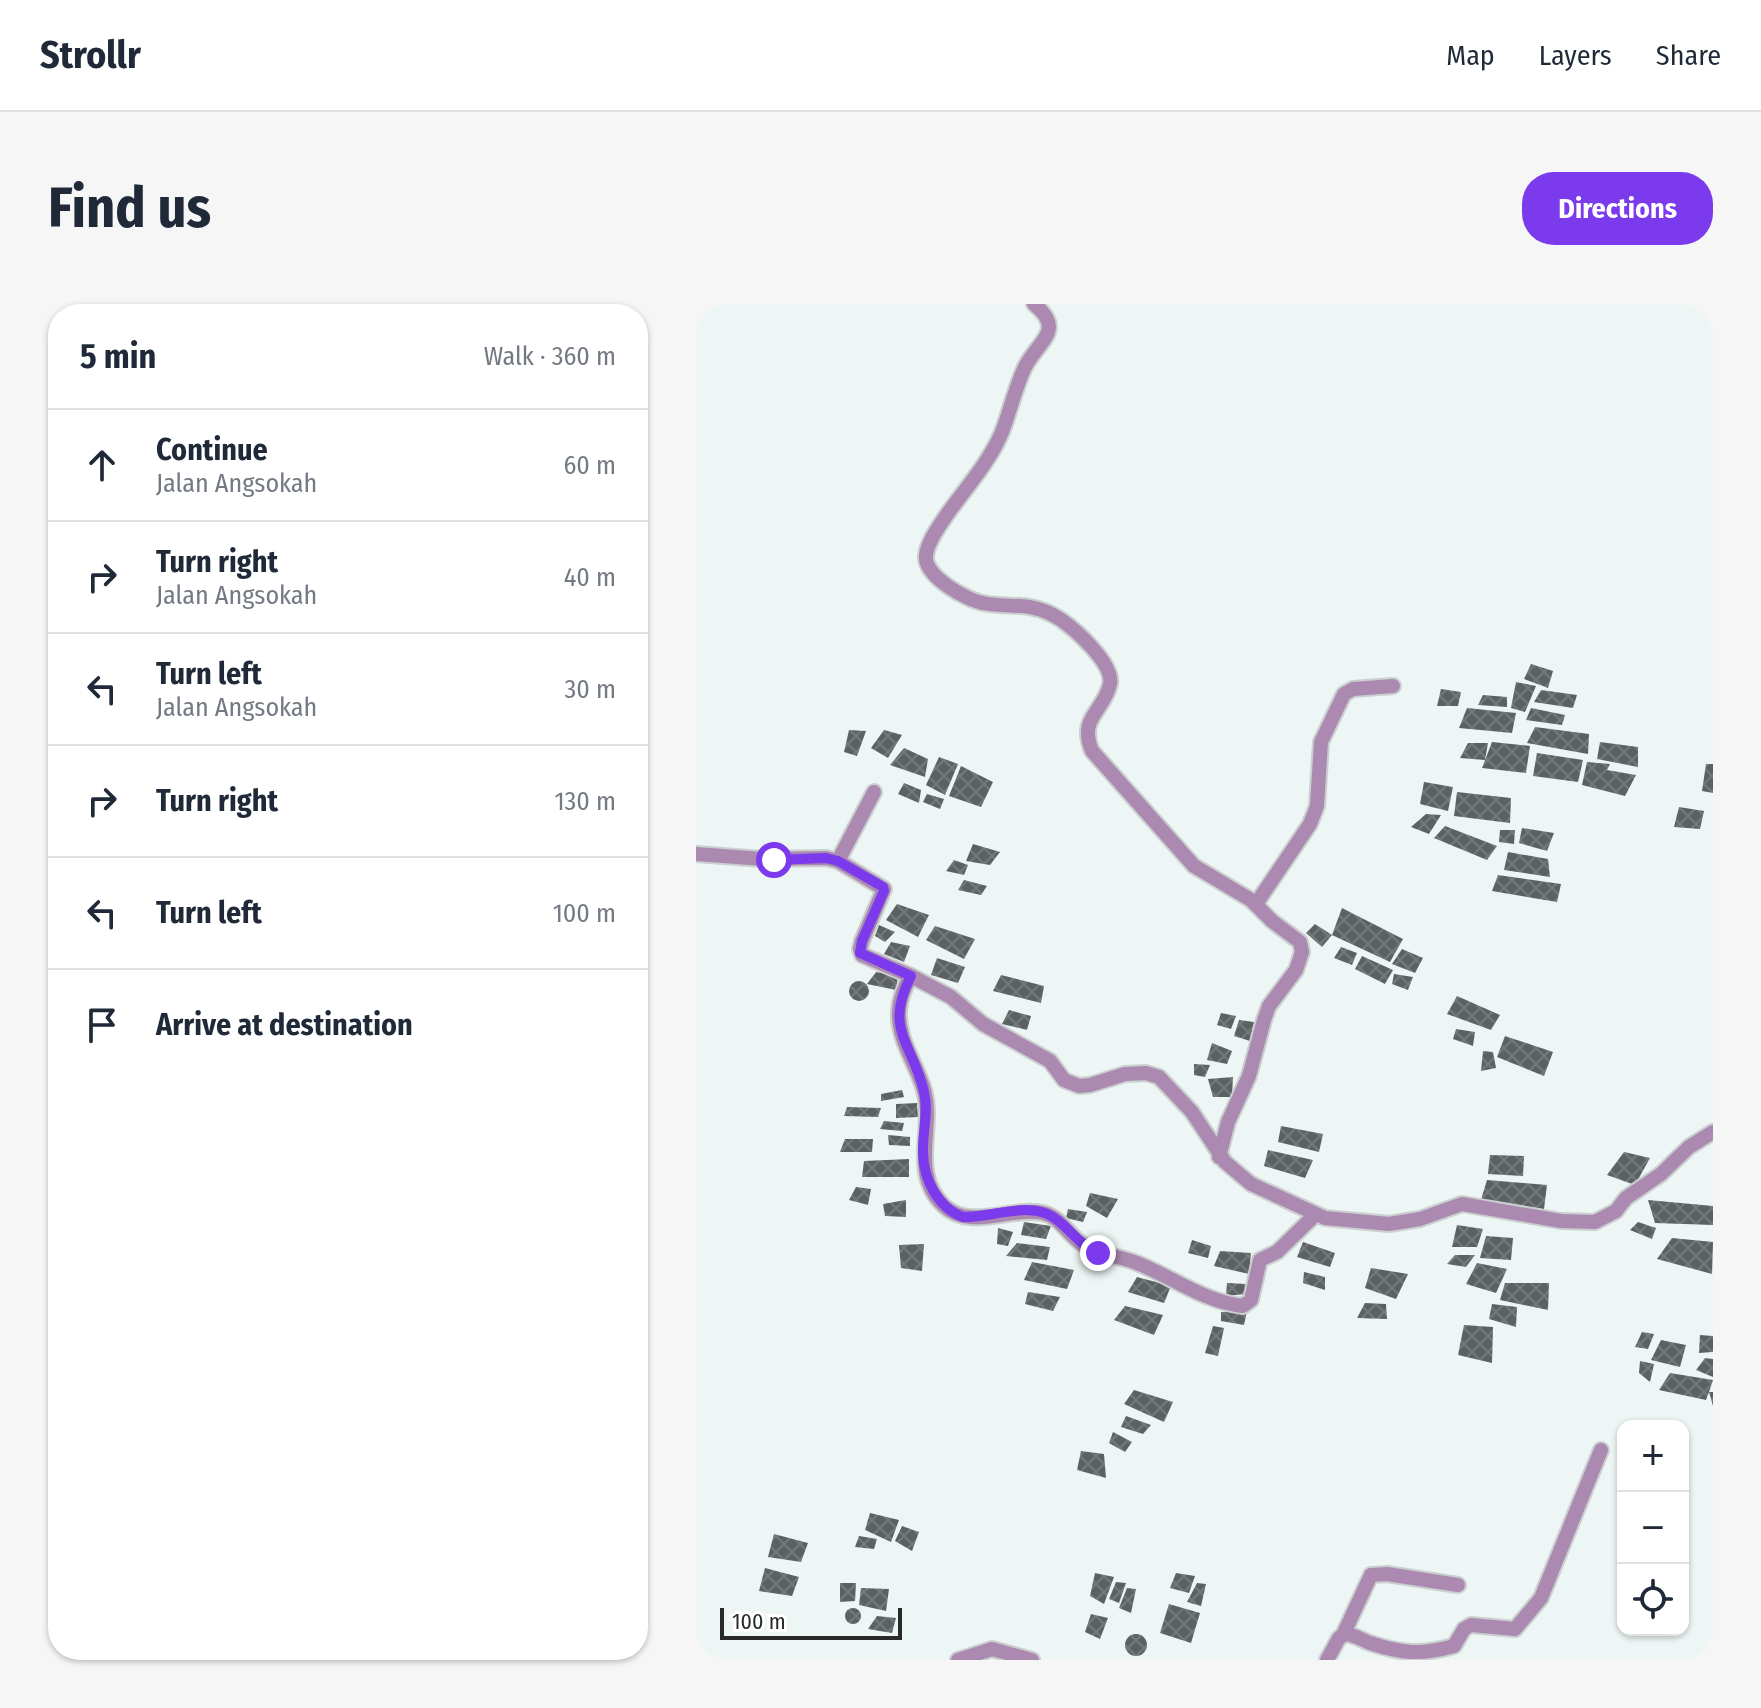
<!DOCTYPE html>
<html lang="en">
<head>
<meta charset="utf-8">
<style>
  body { margin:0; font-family:"Fira Sans Condensed",sans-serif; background:#f6f6f7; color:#1f2937 }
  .controls { position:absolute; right:24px; bottom:24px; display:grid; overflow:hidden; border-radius:16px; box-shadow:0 2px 6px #0004 }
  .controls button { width:72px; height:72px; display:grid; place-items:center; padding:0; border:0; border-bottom:2px solid #e0e1e3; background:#fff; color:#1f2937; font:40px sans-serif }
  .scale { position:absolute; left:24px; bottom:20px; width:182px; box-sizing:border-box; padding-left:8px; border:4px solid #282a2a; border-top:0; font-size:22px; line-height:28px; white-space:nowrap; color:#282a2a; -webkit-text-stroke:6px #fff; paint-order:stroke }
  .stop { position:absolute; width:24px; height:24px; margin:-18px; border:6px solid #7c3aed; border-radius:50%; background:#fff }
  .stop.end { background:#7c3aed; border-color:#fff; box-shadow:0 2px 8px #0008 }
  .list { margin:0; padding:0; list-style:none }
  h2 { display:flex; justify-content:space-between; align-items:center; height:104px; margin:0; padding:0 32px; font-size:34px }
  h2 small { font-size:26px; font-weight:400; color:#747a83 }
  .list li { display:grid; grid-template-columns:52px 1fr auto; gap:24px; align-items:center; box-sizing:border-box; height:112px; padding:0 32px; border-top:2px solid #e0e1e3 }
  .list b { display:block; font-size:30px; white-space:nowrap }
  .list p { margin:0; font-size:26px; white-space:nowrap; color:#747a83 }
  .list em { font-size:26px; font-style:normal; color:#747a83 }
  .icon { flex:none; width:44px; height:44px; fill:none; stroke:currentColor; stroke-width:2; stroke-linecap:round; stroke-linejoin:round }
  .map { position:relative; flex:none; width:1017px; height:1356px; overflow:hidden; border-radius:32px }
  header { display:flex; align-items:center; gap:48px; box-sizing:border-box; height:112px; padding:0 40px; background:#fff; border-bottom:2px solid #e0e1e3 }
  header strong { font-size:38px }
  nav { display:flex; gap:44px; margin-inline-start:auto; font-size:28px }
  .intro { display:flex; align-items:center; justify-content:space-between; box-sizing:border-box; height:192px; padding:0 48px }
  h1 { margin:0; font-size:56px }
  .button { padding:20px 36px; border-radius:32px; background:#7c3aed; color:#fff; font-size:28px; font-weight:700 }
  main { display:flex; gap:48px; padding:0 48px }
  aside { flex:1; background:#fff; border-radius:32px; box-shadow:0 2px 6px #0004 }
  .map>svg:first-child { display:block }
  .building { fill:url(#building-cross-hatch) }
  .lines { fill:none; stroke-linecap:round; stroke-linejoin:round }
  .minor-casing { stroke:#cad0d0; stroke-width:18 }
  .minor { stroke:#ac89b0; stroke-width:14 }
  .route { stroke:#7c3aed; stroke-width:10 }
</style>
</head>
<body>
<header>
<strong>Strollr</strong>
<nav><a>Map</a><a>Layers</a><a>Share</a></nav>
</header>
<div class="intro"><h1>Find us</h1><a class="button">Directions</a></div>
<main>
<aside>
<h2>5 min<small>Walk · 360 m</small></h2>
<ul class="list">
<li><svg class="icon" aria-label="ahead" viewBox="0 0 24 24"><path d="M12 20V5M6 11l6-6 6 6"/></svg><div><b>Continue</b><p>Jalan Angsokah</p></div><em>60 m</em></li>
<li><svg class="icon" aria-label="right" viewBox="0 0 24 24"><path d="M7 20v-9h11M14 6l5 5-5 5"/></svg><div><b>Turn right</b><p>Jalan Angsokah</p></div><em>40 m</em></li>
<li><svg class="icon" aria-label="left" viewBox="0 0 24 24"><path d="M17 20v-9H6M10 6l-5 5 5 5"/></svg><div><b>Turn left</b><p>Jalan Angsokah</p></div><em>30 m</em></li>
<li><svg class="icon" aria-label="right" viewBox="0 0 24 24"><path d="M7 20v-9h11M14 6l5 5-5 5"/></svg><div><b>Turn right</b></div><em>130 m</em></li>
<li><svg class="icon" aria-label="left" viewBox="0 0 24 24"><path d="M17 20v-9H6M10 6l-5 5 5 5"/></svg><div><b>Turn left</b></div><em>100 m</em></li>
<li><svg class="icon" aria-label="arrive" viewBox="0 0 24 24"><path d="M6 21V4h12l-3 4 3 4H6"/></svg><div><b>Arrive at destination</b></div></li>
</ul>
</aside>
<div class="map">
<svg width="1017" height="1356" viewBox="0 0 1017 1356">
  <defs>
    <pattern id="building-cross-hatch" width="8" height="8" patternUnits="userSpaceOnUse" patternTransform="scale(2)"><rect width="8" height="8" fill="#5c6262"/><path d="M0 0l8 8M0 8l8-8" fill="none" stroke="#747979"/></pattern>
  </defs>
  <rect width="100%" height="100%" fill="#eef5f5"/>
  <g class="building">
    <polygon points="835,360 857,367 852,384 828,375"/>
    <polygon points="820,378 840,382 829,408 815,404"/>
    <polygon points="745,385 765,388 762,402 741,402"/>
    <polygon points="845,386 881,391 877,404 838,398"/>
    <polygon points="787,391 811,393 811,403 782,401"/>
    <polygon points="771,404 820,409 816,429 763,424"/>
    <polygon points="835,404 869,411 866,421 830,416"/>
    <polygon points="839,423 893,430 892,450 831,439"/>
    <polygon points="153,426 170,427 161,452 148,448"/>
    <polygon points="188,426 206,431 192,454 175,444"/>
    <polygon points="796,438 834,442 830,469 786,464"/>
    <polygon points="904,438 942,443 942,463 901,455"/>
    <polygon points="772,439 792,439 789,456 764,454"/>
    <polygon points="208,444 232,455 229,473 194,461"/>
    <polygon points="841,449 887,456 882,478 837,472"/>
    <polygon points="243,453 262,460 249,491 230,481"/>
    <polygon points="891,458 914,460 911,466 940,471 929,492 886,481"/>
    <polygon points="1010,460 1017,460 1017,489 1006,487"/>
    <polygon points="265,462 297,478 285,503 253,492"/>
    <polygon points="728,478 757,483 752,507 724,500"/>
    <polygon points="208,479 225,486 223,499 202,490"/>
    <polygon points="761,488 815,494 814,519 758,512"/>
    <polygon points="231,490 248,495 244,505 227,498"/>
    <polygon points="983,503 1008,507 1004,525 978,523"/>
    <polygon points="730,510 745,511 733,530 715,523"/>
    <polygon points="749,522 801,542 791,556 738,534"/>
    <polygon points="826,524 858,529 851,547 823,539"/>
    <polygon points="804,526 819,526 818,540 803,538"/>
    <polygon points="277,540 304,548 294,561 270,557"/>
    <polygon points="812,548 852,555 854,573 808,566"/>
    <polygon points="258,556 272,561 268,571 250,567"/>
    <polygon points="802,571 865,580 861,598 796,587"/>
    <polygon points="268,576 291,582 285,591 262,586"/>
    <polygon points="201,600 233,611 222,633 190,616"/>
    <polygon points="646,604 707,635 694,658 636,631"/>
    <polygon points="619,620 636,631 626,643 610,629"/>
    <polygon points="183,621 199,628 189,638 179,632"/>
    <polygon points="239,622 279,635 268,655 230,636"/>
    <polygon points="195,638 214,642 208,658 188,650"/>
    <polygon points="645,643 661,649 656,661 638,654"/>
    <polygon points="706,645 727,654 719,669 696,660"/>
    <polygon points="666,652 697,666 689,680 659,665"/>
    <polygon points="241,654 269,663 262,679 235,671"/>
    <polygon points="180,668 202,672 200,686 171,680"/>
    <polygon points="698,670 717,673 712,686 696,680"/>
    <polygon points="305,671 348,682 345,699 297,687"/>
    <circle cx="163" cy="687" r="10"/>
    <polygon points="761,692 804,711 795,726 751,710"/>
    <polygon points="313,706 335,712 331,726 306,720"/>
    <polygon points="525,709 540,712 535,725 521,721"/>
    <polygon points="543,716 558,718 554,737 538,732"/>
    <polygon points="760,725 779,728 777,742 757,735"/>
    <polygon points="809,732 857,748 848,772 801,753"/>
    <polygon points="516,739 536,747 531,760 511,756"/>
    <polygon points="787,747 797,748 800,764 785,767"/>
    <polygon points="498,760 514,761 509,773 498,771"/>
    <polygon points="537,773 536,793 517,793 512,775"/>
    <polygon points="206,786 208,793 185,797 185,790"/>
    <polygon points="221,799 222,813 200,814 200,800"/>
    <polygon points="151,803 185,804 182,813 148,812"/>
    <polygon points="188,817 208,819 206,827 184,825"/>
    <polygon points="585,822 627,830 623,848 582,838"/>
    <polygon points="192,831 214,833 214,842 193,841"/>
    <polygon points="149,835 177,835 176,848 144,848"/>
    <polygon points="572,846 617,856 609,874 568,862"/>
    <polygon points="928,848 954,854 939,881 911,871"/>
    <polygon points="794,851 828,852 827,872 792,870"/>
    <polygon points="213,855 213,873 166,873 168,857"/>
    <polygon points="791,876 851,881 848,905 785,896"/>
    <polygon points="160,883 175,885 172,901 153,896"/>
    <polygon points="394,889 422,895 411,914 390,902"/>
    <polygon points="210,896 210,913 189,912 187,900"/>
    <polygon points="952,896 1017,902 1017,921 959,919"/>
    <polygon points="372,905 391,908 387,918 370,914"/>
    <polygon points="328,918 355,922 350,935 325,931"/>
    <polygon points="942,918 960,924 956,935 934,926"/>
    <polygon points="761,921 787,925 781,943 756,943"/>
    <polygon points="302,924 317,928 312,942 301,940"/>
    <polygon points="790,932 817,934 815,956 784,954"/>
    <polygon points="976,934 1017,938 1016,970 961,955"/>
    <polygon points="496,936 515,942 512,954 492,949"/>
    <polygon points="607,938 639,949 634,963 601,953"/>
    <polygon points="321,939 354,943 351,956 310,952"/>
    <polygon points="228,940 226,967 205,964 203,941"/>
    <polygon points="524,947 555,949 553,970 518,962"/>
    <polygon points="759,951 779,951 770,963 751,960"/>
    <polygon points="336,958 378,966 371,985 328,976"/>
    <polygon points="781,959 811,965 800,989 770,980"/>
    <polygon points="675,964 712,970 700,995 669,984"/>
    <polygon points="608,968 629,973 629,986 607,979"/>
    <polygon points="441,973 475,982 468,999 432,988"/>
    <polygon points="531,979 551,980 550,990 530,992"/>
    <polygon points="809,979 853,979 852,1006 804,996"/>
    <polygon points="332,988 364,993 357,1007 329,1000"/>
    <polygon points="669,999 690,1000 691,1015 661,1014"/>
    <polygon points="796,1000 821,1003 820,1023 793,1015"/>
    <polygon points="429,1002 467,1011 458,1031 418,1016"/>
    <polygon points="551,1007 548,1021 525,1017 525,1008"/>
    <polygon points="768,1021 797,1023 796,1059 762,1051"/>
    <polygon points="517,1022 528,1024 522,1052 509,1049"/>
    <polygon points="946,1028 958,1030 952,1045 939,1043"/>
    <polygon points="1004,1031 1017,1032 1017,1048 1003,1049"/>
    <polygon points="965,1036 990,1041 984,1063 955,1056"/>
    <polygon points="1009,1054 1017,1055 1017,1073 1000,1066"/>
    <polygon points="944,1057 958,1060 954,1078 943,1069"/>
    <polygon points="974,1069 1017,1076 1013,1088 1017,1088 1017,1102 1013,1088 1010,1096 963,1086"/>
    <polygon points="438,1086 477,1098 468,1118 428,1100"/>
    <polygon points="430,1112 455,1121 447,1130 425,1123"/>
    <polygon points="417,1128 436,1138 429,1148 413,1139"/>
    <polygon points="385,1147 408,1150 410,1174 381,1166"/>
    <polygon points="174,1209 203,1216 195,1238 169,1226"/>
    <polygon points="206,1222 223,1228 216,1247 199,1237"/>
    <polygon points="78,1230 112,1239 105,1258 72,1253"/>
    <polygon points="163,1232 181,1235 178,1245 159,1243"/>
    <polygon points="69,1264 103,1273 96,1292 63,1287"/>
    <polygon points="399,1269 418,1273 408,1300 394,1292"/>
    <polygon points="480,1269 499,1272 493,1289 474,1284"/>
    <polygon points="420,1278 430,1279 423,1299 413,1295"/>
    <polygon points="144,1279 160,1279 159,1297 144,1298"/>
    <polygon points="501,1279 510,1280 505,1302 491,1298"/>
    <polygon points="165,1284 193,1285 190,1307 163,1301"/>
    <polygon points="431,1284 440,1285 435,1309 423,1304"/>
    <polygon points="473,1300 504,1309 495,1339 464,1329"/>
    <circle cx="157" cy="1312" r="8"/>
    <polygon points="395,1310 412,1314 404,1335 389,1328"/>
    <polygon points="181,1312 200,1314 196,1329 172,1325"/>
    <circle cx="440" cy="1341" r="11"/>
  </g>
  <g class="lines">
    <defs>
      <g id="minor">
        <path d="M338 0C371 27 341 37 328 65 319 85 314 107 306 128 294 157 270 184 252 209 244 221 231 238 230 252 228 272 270 296 287 299 317 305 334 296 364 315 380 326 418 360 414 380 408 408 382 413 396 447L498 562 555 596 576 617 604 638 606 648 600 666 573 702 568 716 553 772 532 818 523 853"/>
        <polyline points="0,550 67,555 130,554 142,557 188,585 166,637 164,645 166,651 215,672 255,693 287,720 354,757 368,776 383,782 394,781 429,770 450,769 463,773 496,808 529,858 555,880 629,914 693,920 724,915 766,900 865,917 899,918 920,907 930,894 965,870 993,843 1017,828"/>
        <polyline points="142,557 178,488"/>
        <polyline points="560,600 614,520 621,502 625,438 648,390 657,385 697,382"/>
        <path d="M215 672C209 682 204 693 203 706 201 735 220 759 228 786 239 824 213 869 248 902 274 927 316 902 347 909 365 913 374 934 389 942 406 952 424 952 441 959 476 973 509 998 547 1002L555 996 564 956 581 948 619 911"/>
        <polyline points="647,1331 675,1271 691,1270 762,1281"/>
        <polyline points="262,1356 296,1345 336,1356"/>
        <path d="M631 1356 643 1334 650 1330C659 1331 666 1336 674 1339 707 1350 725 1351 758 1342L768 1325 775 1321 819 1325 845 1294 905 1146"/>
      </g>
    </defs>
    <use href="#minor" class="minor-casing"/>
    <use href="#minor" class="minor"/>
  </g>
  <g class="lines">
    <path class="route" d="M78 556 130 554 142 557 187 583 188 587 166 637 164 649 215 672C187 726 217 739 228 788 233 809 226 829 227 850 228 876 242 904 267 913 294 914 332 897 357 913 374 924 379 938 402 949"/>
  </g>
</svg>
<div class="controls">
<button>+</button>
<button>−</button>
<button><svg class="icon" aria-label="locate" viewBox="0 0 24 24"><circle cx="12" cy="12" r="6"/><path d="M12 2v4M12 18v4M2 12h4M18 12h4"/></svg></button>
</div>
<div class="scale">100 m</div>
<div class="stop" style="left:78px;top:556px"></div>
<div class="stop end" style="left:402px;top:949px"></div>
</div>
</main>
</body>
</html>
